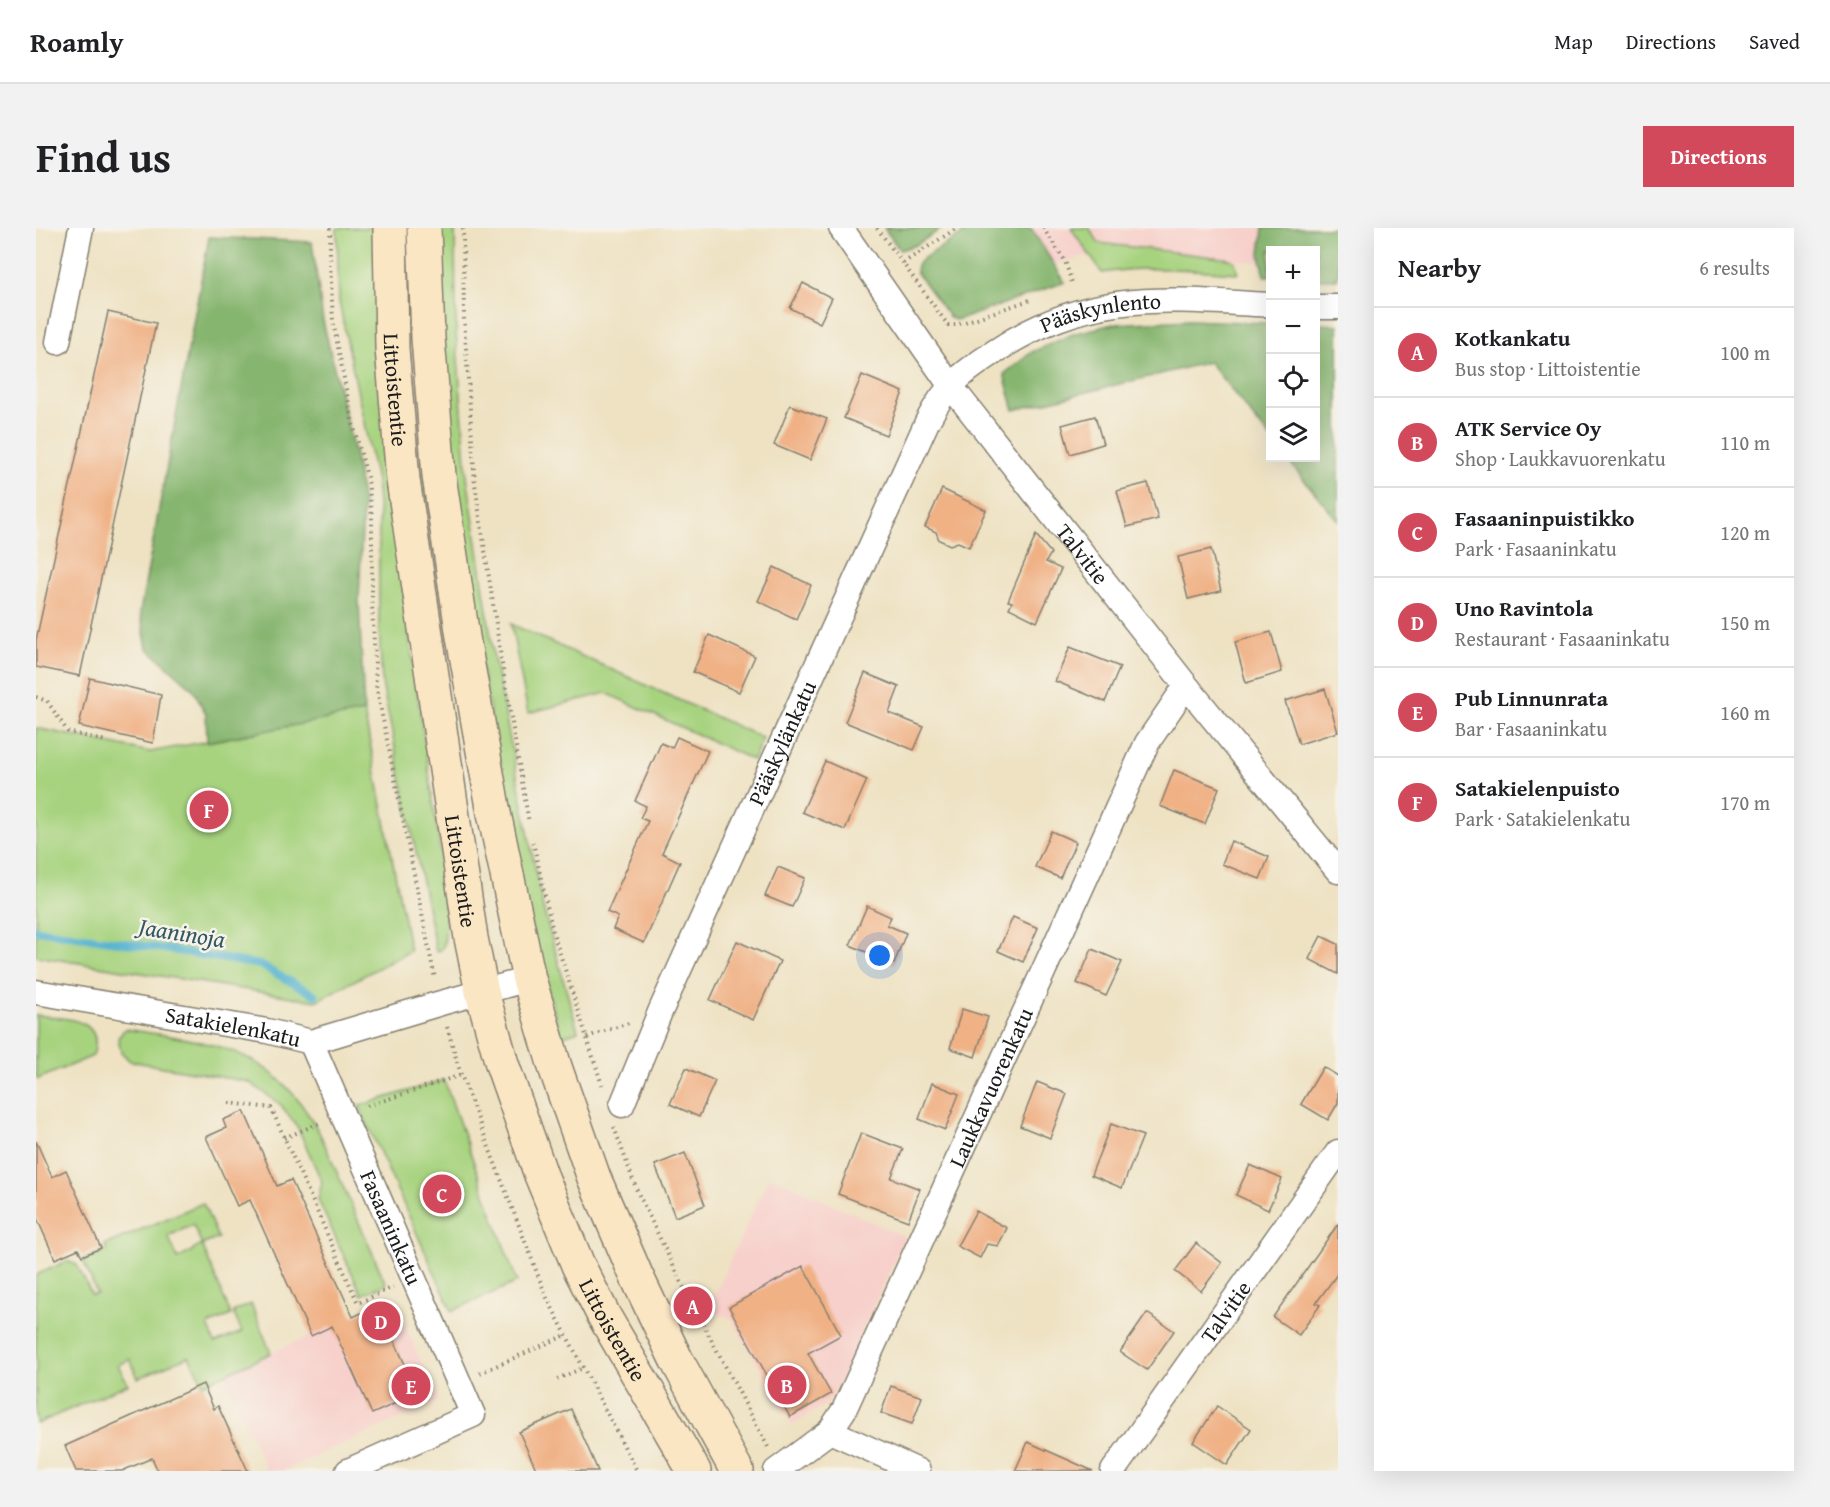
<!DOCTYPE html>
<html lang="en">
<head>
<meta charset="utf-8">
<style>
  body { margin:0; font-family:"Gentium Book Plus",serif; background:#f2f2f2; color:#202124 }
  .controls { position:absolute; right:18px; top:18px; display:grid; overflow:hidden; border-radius:0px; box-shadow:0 6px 24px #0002 }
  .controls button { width:54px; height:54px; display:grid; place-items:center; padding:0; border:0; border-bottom:2px solid #e0e0e0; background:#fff; color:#202124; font:30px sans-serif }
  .you { position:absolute; left:844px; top:728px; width:21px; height:21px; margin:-15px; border:4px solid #fff; border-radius:50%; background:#1a73e8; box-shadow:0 0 0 9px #1a73e833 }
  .badge { display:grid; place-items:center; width:39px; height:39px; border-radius:50%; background:#d1495b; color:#fff; font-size:20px; font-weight:700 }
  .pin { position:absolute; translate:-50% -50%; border:3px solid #fff; box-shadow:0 2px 6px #0006 }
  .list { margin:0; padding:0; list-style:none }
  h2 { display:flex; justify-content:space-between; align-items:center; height:78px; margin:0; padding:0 24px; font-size:26px }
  h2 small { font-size:20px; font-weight:400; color:#757577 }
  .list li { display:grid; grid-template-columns:39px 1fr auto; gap:18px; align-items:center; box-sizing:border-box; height:90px; padding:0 24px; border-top:2px solid #e0e0e0 }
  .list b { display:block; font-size:22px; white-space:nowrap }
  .list p { margin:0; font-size:20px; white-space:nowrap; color:#757577 }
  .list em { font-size:20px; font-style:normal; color:#757577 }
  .icon { flex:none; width:33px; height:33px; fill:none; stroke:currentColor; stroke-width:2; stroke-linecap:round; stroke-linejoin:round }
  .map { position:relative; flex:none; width:1302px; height:1243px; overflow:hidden; border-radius:0px }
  header { display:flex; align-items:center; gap:36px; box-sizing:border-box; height:84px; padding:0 30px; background:#fff; border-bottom:2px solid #e0e0e0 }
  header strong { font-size:28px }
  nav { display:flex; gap:33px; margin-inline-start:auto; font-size:21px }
  .intro { display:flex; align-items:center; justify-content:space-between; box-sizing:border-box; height:144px; padding:0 36px }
  h1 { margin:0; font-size:42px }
  .button { padding:15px 27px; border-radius:0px; background:#d1495b; color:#fff; font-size:21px; font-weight:700 }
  main { display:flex; gap:36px; padding:0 36px }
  aside { flex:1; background:#fff; border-radius:0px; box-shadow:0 6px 24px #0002 }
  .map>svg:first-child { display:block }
  .built { fill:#f7d0cb }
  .green { fill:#a7d37f; stroke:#62784e; stroke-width:1.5; fill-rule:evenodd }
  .forest { fill:#85b56e; stroke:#506845; stroke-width:1.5 }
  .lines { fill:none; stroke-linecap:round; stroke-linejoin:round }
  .stream { stroke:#50b1cf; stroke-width:8 }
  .building { fill:#f0b185 }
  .minor-casing { stroke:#857f70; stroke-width:27 }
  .secondary-casing { stroke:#857f70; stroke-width:36 }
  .path { stroke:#857f70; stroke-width:4; stroke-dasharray:1.5 4.5; stroke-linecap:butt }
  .minor { stroke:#fff; stroke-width:24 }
  .secondary { stroke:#fbe6c4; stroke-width:33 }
  .labels { text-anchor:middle; stroke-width:5; stroke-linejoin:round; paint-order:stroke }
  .street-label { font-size:22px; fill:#1c1c1c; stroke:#f7f3e8 }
  .water-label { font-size:24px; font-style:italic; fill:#315864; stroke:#f7f3e8 }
</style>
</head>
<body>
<header>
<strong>Roamly</strong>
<nav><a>Map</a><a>Directions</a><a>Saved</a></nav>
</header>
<div class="intro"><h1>Find us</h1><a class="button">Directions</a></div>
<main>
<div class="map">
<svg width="1302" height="1243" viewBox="0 0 1302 1243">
  <rect width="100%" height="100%" fill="#f7f3e8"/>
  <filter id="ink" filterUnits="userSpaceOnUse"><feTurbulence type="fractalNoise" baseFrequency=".0167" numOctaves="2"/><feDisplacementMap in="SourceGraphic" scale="12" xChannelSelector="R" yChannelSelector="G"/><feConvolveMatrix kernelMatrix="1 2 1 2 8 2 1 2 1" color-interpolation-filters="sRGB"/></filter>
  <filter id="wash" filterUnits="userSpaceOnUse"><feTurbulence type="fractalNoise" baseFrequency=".008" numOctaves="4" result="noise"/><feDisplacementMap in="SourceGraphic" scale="24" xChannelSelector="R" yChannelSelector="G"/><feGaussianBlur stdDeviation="1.35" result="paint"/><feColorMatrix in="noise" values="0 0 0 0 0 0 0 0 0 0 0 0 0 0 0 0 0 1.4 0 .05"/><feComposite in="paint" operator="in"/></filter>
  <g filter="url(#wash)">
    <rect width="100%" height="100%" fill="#eee2c3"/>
    <g class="built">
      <polygon points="995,0 1302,0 1280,22 1234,22 1234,36 1135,24 1062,25 1019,36"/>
      <polygon points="733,948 869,1009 794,1174 756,1197 696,1091 672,1081"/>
      <polygon points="357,1070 403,1173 247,1243 231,1243 188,1146"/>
    </g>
    <g class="green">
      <polygon points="301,0 339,0 349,208 372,399 407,642 410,698 408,716 405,722 400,723 346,455 343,397 343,287 340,253 303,74"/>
      <polygon points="403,0 419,0 420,104 431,248 458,430 507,680 542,803 525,809 490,680 444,430 418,249 404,101"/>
      <path d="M1035 0H1053L1063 15 1194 31 1199 34 1202 45C1156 42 1111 37 1066 45Z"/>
      <polygon points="475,396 727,510 717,532 570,465 492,485"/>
      <polygon points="328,484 374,723 280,773 0,728 0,500 114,524"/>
      <path d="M0 787C26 791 70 788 57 828L2 851 0 847Z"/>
      <path d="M89 801C178 815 237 818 284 906L350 1056 326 1067 282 972 286 954 262 900 245 877 213 854 94 833 85 824 82 810Z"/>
      <polygon points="408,852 481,1054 416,1083 323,878"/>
      <path d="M167 975 182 1010 166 1017 195 1087 172 1097 179 1115 206 1104 197 1084 215 1076 235 1125 167 1156 153 1128 102 1150 94 1131 82 1137 92 1156 0 1196V1047L31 1033 41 1037 56 1067 61 1066 47 1032 71 1022 69 1017ZM157 997 166 1017 142 1031 132 1008Z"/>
    </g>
    <g class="forest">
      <polygon points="848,0 907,0 880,17 864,22"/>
      <polygon points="936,0 995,0 1029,54 931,89 919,92 914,90 880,44 881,37 886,31"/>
      <polygon points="1227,0 1302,0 1302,51 1280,51 1280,22 1234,22 1234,48 1229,48 1224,26"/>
      <polygon points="173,9 276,14 287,93 319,228 327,277 323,373 328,484 171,514 170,486 157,461 111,420 104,384"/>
      <polygon points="1154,92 1234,95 1234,210 1173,134 978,182 968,146 996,124 1037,106 1077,96"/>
      <polygon points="1280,96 1302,97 1302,293 1250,230 1280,230"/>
    </g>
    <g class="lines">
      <polyline class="stream" points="0,702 129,721 224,737 279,767"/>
    </g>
    <g id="blocks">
      <g class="building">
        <polygon points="767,55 796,70 784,95 754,80"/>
        <polygon points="72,84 120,95 44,448 0,439 0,412"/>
        <polygon points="826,147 867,164 850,207 808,190"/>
        <polygon points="754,177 791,191 774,232 738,217"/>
        <polygon points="1059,188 1067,216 1034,226 1026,197"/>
        <polygon points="1112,255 1122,291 1091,299 1081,263"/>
        <polygon points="906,261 950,282 933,319 922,314 914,317 903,312 900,304 889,299"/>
        <polygon points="1000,307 1015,325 1010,334 1025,341 1001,394 973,380 976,374 972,373"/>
        <polygon points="1175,321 1185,363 1152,371 1142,329"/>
        <polygon points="738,339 775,357 760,391 722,373"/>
        <polygon points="1235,404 1246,444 1210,455 1199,414"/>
        <polygon points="673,407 719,428 703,464 657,444"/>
        <polygon points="1034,419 1084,439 1069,474 1019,453"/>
        <polygon points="829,445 863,459 853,485 888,499 878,522 809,494"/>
        <polygon points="54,450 125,467 117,515 43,498"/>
        <polygon points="1289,461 1302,504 1263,516 1249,473"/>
        <polygon points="641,509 672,523 626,625 644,634 608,715 577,701 582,689 571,684 612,593 604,590 610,578 599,573 625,515 636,520"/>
        <polygon points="789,533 831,552 809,602 766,584"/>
        <polygon points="1138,542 1183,560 1169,596 1124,578"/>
        <polygon points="1015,603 1040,614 1024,650 999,639"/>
        <polygon points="1195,613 1233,629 1224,651 1186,636"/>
        <polygon points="742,639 769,650 756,679 729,668"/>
        <polygon points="831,678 855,689 851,697 870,705 858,736 814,717"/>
        <polygon points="977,689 1002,700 987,734 962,723"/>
        <polygon points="1285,708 1302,716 1302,746 1273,731"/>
        <polygon points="701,713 744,733 717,792 674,772"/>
        <polygon points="1056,721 1086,734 1070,768 1041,755"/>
        <polygon points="926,781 952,789 939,829 914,820"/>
        <polygon points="1287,839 1302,848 1302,875 1292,892 1265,876"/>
        <polygon points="650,840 679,853 663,889 634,876"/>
        <polygon points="1001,854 1031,866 1014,910 984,898"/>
        <polygon points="896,855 923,866 909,902 883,891"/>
        <polygon points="208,883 241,958 255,952 317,1089 342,1077 382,1165 336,1186 296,1098 275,1108 214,972 201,978 170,909 190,900 187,892"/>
        <polygon points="1075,896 1107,908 1086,960 1055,947"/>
        <polygon points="825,905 867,921 855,950 884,961 872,993 802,966"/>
        <polygon points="0,913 16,949 30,942 65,1020 46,1028 42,1021 19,1031 0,988"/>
        <polygon points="649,925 669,977 639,989 619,937"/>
        <polygon points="1214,937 1246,951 1232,982 1200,967"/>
        <polygon points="940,983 971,1000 962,1018 951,1016 944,1030 921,1018"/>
        <polygon points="1302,996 1302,1045 1280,1075 1284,1077 1263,1107 1237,1089"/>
        <polygon points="1160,1015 1186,1035 1165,1063 1139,1043"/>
        <polygon points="767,1038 805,1107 772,1125 795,1166 754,1189 693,1079"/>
        <polygon points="1111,1085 1138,1103 1111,1142 1084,1124"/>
        <polygon points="167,1156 178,1181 182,1178 212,1243 122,1243 116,1230 86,1243 40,1243 29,1218"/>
        <polygon points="855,1158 886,1169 876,1196 845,1185"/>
        <polygon points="1181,1178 1215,1201 1191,1237 1157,1214"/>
        <polygon points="535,1181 562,1243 501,1243 483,1204"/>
        <polygon points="992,1214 1057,1243 979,1243"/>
      </g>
    </g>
  </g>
  <g filter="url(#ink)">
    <use href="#blocks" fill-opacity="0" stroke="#857f70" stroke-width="1.5"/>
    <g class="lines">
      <defs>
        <g id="minor">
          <path id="s1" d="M805 0 914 157 1153 461 1302 643"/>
          <polyline points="1280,79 1302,79"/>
          <polyline points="22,114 45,0"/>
          <path id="s2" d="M0 764 231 803 275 814 405 775 493 751"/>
          <path id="s3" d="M275 814 437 1187 312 1243"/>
          <path id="s4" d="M586 877 624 784 891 194C910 157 926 145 960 123 1053 61 1129 71 1234 77"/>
          <polyline points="794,1203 882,1243"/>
          <path id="s5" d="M740 1243 794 1203 808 1182 1111 515 1143 468 1153 461"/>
          <path id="s6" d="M1077 1243 1302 924"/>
        </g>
        <g id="secondary">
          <path id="s7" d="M354 0 356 120 367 252 435 710 446 764 466 836 505 947 542 1037 568 1088 658 1243"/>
          <polyline points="388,0 392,110 403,248 427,409 458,585 493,751 519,839 558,950 600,1047 640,1131 701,1243"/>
        </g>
      </defs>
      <use href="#minor" class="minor-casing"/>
      <use href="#secondary" class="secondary-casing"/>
      <g class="path">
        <polyline points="294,0 294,34 297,93 316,192 332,252 336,289 336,375 340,457 399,751"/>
        <polyline points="427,0 428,90 439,256 466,436 493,595"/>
        <polyline points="841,0 912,97 920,97 997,71"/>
        <polyline points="1007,0 1029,33 1037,58"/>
        <polyline points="867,35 921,0"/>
        <polyline points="0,469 11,473 32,504 70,513"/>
        <polyline points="497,614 517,704 566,857"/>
        <polyline points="411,799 425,847 510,1068 601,1243"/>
        <polyline points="551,809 593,795"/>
        <polyline points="193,875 235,880 322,1075 357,1059"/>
        <polyline points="331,878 425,847"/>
        <polyline points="578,899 601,963 650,1064 732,1219"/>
        <polyline points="248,910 284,895"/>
        <polyline points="444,1145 530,1107"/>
        <polyline points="521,1151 547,1140"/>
      </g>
      <use href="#minor" class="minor"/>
      <use href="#secondary" class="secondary"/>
    </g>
  </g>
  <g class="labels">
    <g class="street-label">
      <text dy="8" stroke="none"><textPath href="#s4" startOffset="962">Pääskynlento</textPath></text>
      <text dy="8" stroke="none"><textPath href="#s7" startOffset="162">Littoistentie</textPath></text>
      <text dy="8" stroke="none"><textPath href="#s1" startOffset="406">Talvitie</textPath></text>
      <text dy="8" stroke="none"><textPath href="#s4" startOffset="396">Pääskylänkatu</textPath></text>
      <text dy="8" stroke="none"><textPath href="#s7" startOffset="648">Littoistentie</textPath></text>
      <text dy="8" stroke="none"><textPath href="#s2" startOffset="200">Satakielenkatu</textPath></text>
      <text dy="8" stroke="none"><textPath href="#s5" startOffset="447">Laukkavuorenkatu</textPath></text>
      <text dy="8" stroke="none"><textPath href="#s3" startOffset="202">Fasaaninkatu</textPath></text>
      <text dy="8" stroke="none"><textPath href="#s6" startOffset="195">Talvitie</textPath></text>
      <text dy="8" stroke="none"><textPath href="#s7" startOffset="1134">Littoistentie</textPath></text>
    </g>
    <g class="water-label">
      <text transform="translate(146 705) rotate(9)" y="8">Jaaninoja</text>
    </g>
  </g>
</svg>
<div class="controls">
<button>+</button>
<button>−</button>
<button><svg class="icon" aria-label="locate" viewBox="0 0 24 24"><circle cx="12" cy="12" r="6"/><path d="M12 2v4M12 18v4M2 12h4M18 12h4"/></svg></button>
<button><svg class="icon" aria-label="layers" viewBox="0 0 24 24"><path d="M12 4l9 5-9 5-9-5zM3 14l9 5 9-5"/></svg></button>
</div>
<div class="you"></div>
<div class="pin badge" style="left:657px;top:1078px">A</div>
<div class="pin badge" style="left:751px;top:1157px">B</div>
<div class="pin badge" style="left:406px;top:966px">C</div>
<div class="pin badge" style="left:345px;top:1093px">D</div>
<div class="pin badge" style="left:375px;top:1158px">E</div>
<div class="pin badge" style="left:173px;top:582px">F</div>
</div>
<aside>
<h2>Nearby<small>6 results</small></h2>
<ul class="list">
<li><span class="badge">A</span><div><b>Kotkankatu</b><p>Bus stop · Littoistentie</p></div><em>100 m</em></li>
<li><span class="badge">B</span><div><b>ATK Service Oy</b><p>Shop · Laukkavuorenkatu</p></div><em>110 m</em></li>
<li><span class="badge">C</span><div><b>Fasaaninpuistikko</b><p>Park · Fasaaninkatu</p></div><em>120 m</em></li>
<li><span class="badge">D</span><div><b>Uno Ravintola</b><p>Restaurant · Fasaaninkatu</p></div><em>150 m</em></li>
<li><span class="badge">E</span><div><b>Pub Linnunrata</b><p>Bar · Fasaaninkatu</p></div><em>160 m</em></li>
<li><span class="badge">F</span><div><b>Satakielenpuisto</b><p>Park · Satakielenkatu</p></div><em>170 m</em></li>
</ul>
</aside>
</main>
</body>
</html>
